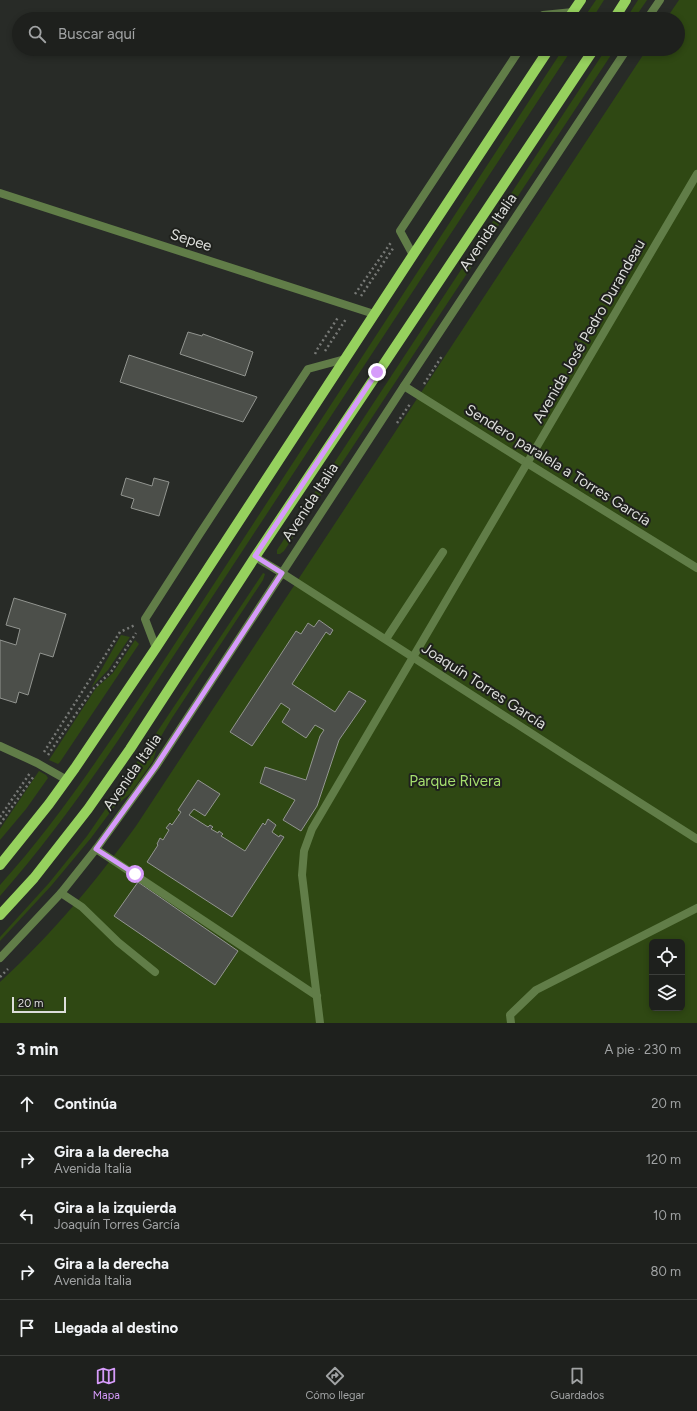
<!DOCTYPE html>
<html lang="es">
<head>
<meta charset="utf-8">
<style>
  body { margin:0; font-family:Figtree,sans-serif; background:#262826; color:#f1f3f6 }
  .controls { position:absolute; right:12px; bottom:12px; display:grid; overflow:hidden; border-radius:6px; box-shadow:0 2px 6px #0003 }
  .controls button { width:36px; height:36px; display:grid; place-items:center; padding:0; border:0; border-bottom:1px solid #3c3e3b; background:#1e201d; color:#f1f3f6; font:20px sans-serif }
  .scale { position:absolute; left:12px; bottom:10px; width:54px; box-sizing:border-box; padding-left:4px; border:2px solid #dddedb; border-top:0; font-size:11px; line-height:14px; white-space:nowrap; color:#dddedb; -webkit-text-stroke:3px #1f211d; paint-order:stroke }
  .stop { position:absolute; width:12px; height:12px; margin:-9px; border:3px solid #d69bfa; border-radius:50%; background:#fff }
  .stop.end { background:#d69bfa; border-color:#fff; box-shadow:0 1px 4px #0008 }
  .list { margin:0; padding:0; list-style:none }
  h2 { display:flex; justify-content:space-between; align-items:center; height:52px; margin:0; padding:0 16px; font-size:17px }
  h2 small { font-size:13px; font-weight:400; color:#a1a3a4 }
  .list li { display:grid; grid-template-columns:26px 1fr auto; gap:12px; align-items:center; box-sizing:border-box; height:56px; padding:0 16px; border-top:1px solid #3c3e3b }
  .list b { display:block; font-size:15px; white-space:nowrap }
  .list p { margin:0; font-size:13px; white-space:nowrap; color:#a1a3a4 }
  .list em { font-size:13px; font-style:normal; color:#a1a3a4 }
  .icon { flex:none; width:22px; height:22px; fill:none; stroke:currentColor; stroke-width:2; stroke-linecap:round; stroke-linejoin:round }
  .map { position:relative; flex:none; width:697px; height:1023px; overflow:hidden }
  .search { position:absolute; background:#1e201d; box-shadow:0 2px 6px #0003; left:12px; right:12px; top:12px; height:44px; display:flex; align-items:center; gap:10px; box-sizing:border-box; padding:0 14px; border-radius:22px; color:#a1a3a4; font-size:15px }
  .sheet { height:332px; background:#1e201d }
  nav { display:flex; justify-content:space-around; align-items:center; box-sizing:border-box; height:56px; border-top:1px solid #3c3e3b; background:#1e201d; font-size:11px; color:#a1a3a4 }
  nav a { display:grid; justify-items:center; gap:2px }
  nav .on { color:#d69bfa }
  .map>svg:first-child { display:block }
  .green { fill:#2f4813; fill-rule:evenodd }
  .building { fill:#4c4f4a; stroke:#929590 }
  .lines { fill:none; stroke-linecap:round; stroke-linejoin:round }
  .path { stroke:#777976; stroke-width:2.5; stroke-dasharray:2 3; stroke-linecap:butt }
  .lane { stroke:#617d48; stroke-width:8 }
  .street { stroke:#617d48; stroke-width:8 }
  .primary { stroke:#96d15e; stroke-width:10 }
  .route { stroke:#d69bfa; stroke-width:5 }
  .labels { text-anchor:middle; stroke-width:4; stroke-linejoin:round; paint-order:stroke }
  .street-label { font-size:15px; fill:#dddedb; stroke:#1f211d }
  .park-label { font-size:15px; fill:#a5df6e; stroke:#1f211d }
</style>
</head>
<body>
<div class="map">
<svg width="697" height="1023" viewBox="0 0 697 1023">
  <rect width="100%" height="100%" fill="#282b27"/>
  <g class="green">
    <polygon points="596,0 604,0 592,19 583,19"/>
    <polygon points="638,0 647,0 634,19 626,19"/>
    <path d="M679 0H697V1023H0V982C52 934 94 884 136 826L647 49H678V19H666ZM652 942H682V1008H652Z"/>
    <path d="M563 49H572L119 739C82 794 44 846 0 896V885C55 824 100 756 146 688Z"/>
    <polygon points="606,49 615,49 284,551 280,554 277,554 277,550"/>
    <polygon points="263,573 265,574 263,580 172,718 160,738 153,761 130,794 114,807 91,838 51,886 0,941 0,937 49,883 87,836 109,804"/>
    <polygon points="121,635 130,637 108,670 91,688"/>
    <polygon points="135,640 139,644 60,762 58,764 49,760 96,688 113,673"/>
    <polygon points="39,771 46,775 48,778 26,809 0,840 0,829"/>
  </g>
  <g class="building">
    <polygon points="188,332 202,336 203,334 253,352 245,376 180,354"/>
    <polygon points="129,355 257,397 243,422 120,382"/>
    <polygon points="126,478 152,486 154,478 169,482 159,516 131,508 134,499 121,495"/>
    <polygon points="14,598 66,614 53,657 40,653 28,695 19,692 16,703 0,698 0,640 16,645 20,629 6,625"/>
    <polygon points="319,620 333,630 330,635 326,632 292,684 335,712 349,691 366,701 339,740 317,806 301,831 283,820 295,800 260,783 265,767 306,780 320,736 324,730 315,725 306,738 282,722 290,709 281,703 252,746 230,732 296,631 301,634 308,623 314,627"/>
    <polygon points="198,780 220,794 205,816 194,809 189,815 208,827 210,825 213,827 211,829 218,833 219,831 223,834 221,836 245,851 263,823 265,825 268,819 276,825 272,832 279,837 280,835 284,837 232,917 147,862 158,845 157,844 160,838 163,840 169,830 166,828 170,823 172,825 181,812 178,810"/>
    <polygon points="138,882 238,951 215,985 114,916"/>
  </g>
  <g class="lines">
    <g class="path">
      <polyline points="355,294 392,241"/>
      <polyline points="361,296 394,247"/>
      <polyline points="325,351 346,319"/>
      <polyline points="315,354 318,348 339,316"/>
      <polyline points="424,384 442,356"/>
      <polyline points="397,423 410,404"/>
      <polyline points="44,752 120,632 135,625"/>
      <polyline points="48,755 93,689 111,672 136,633"/>
      <polyline points="0,817 30,773"/>
      <polyline points="0,824 34,776"/>
      <polyline points="0,977 8,969"/>
    </g>
    <g class="lane">
      <polyline points="404,386 527,463"/>
      <polyline points="282,573 579,764 697,839"/>
      <polyline points="386,639 443,552"/>
      <polyline points="0,746 37,763 67,780"/>
      <polyline points="96,849 317,996"/>
      <polyline points="61,893 82,907 118,942 155,972"/>
      <polyline points="320,1023 302,875 304,851 312,829 697,174"/>
      <polyline points="511,1023 510,1015 536,990 697,908"/>
    </g>
    <g class="street">
      <polyline points="540,19 543,15 573,12"/>
      <polyline points="647,19 660,0"/>
      <polyline points="0,193 374,314"/>
      <polyline points="413,255 400,231 520,49"/>
      <polyline points="527,463 697,568"/>
      <polyline points="255,557 282,573"/>
      <polyline points="156,648 145,619 199,535 308,369 345,359"/>
      <polyline points="0,958 61,893 96,849 156,766 404,386 627,49"/>
    </g>
    <g class="primary">
      <polyline points="568,19 581,0"/>
      <polyline points="614,19 626,0"/>
      <polyline points="0,865 49,804 75,768 156,648 413,255 549,49"/>
      <polyline points="0,915 34,878 88,809 130,749 255,557 594,49"/>
    </g>
  </g>
  <g class="lines">
    <polyline class="route" points="135,874 96,849 156,766 282,573 255,556 377,372"/>
  </g>
  <g class="labels">
    <g class="street-label">
      <text transform="translate(488 232) rotate(-56)" y="5">Avenida Italia</text>
      <text transform="translate(191 240) rotate(18)" y="5">Sepee</text>
      <text transform="translate(589 331) rotate(-60)" y="5">Avenida José Pedro Durandeau</text>
      <text transform="translate(558 465) rotate(32)" y="5">Sendero paralela a Torres García</text>
      <text transform="translate(310 502) rotate(-57)" y="5">Avenida Italia</text>
      <text transform="translate(484 686) rotate(33)" y="5">Joaquín Torres García</text>
      <text transform="translate(132 772) rotate(-55)" y="5">Avenida Italia</text>
    </g>
    <g class="park-label">
      <text x="455" y="786">Parque Rivera</text>
    </g>
  </g>
</svg>
<div class="controls">
<button><svg class="icon" aria-label="locate" viewBox="0 0 24 24"><circle cx="12" cy="12" r="6"/><path d="M12 2v4M12 18v4M2 12h4M18 12h4"/></svg></button>
<button><svg class="icon" aria-label="layers" viewBox="0 0 24 24"><path d="M12 4l9 5-9 5-9-5zM3 14l9 5 9-5"/></svg></button>
</div>
<div class="scale">20 m</div>
<div class="stop" style="left:135px;top:874px"></div>
<div class="stop end" style="left:377px;top:372px"></div>
<div class="search"><svg class="icon" aria-label="search" viewBox="0 0 24 24"><circle cx="10" cy="10" r="6"/><path d="M15 15l6 6"/></svg>Buscar aquí</div>
</div>
<section class="sheet">
<h2>3 min<small>A pie · 230 m</small></h2>
<ul class="list">
<li><svg class="icon" aria-label="ahead" viewBox="0 0 24 24"><path d="M12 20V5M6 11l6-6 6 6"/></svg><div><b>Continúa</b></div><em>20 m</em></li>
<li><svg class="icon" aria-label="right" viewBox="0 0 24 24"><path d="M7 20v-9h11M14 6l5 5-5 5"/></svg><div><b>Gira a la derecha</b><p>Avenida Italia</p></div><em>120 m</em></li>
<li><svg class="icon" aria-label="left" viewBox="0 0 24 24"><path d="M17 20v-9H6M10 6l-5 5 5 5"/></svg><div><b>Gira a la izquierda</b><p>Joaquín Torres García</p></div><em>10 m</em></li>
<li><svg class="icon" aria-label="right" viewBox="0 0 24 24"><path d="M7 20v-9h11M14 6l5 5-5 5"/></svg><div><b>Gira a la derecha</b><p>Avenida Italia</p></div><em>80 m</em></li>
<li><svg class="icon" aria-label="arrive" viewBox="0 0 24 24"><path d="M6 21V4h12l-3 4 3 4H6"/></svg><div><b>Llegada al destino</b></div></li>
</ul>
</section>
<nav>
<a class="on"><svg class="icon" aria-label="map" viewBox="0 0 24 24"><path d="M3 6l6-2 6 2 6-2v14l-6 2-6-2-6 2zM9 4v14M15 6v14"/></svg>Mapa</a>
<a><svg class="icon" aria-label="directions" viewBox="0 0 24 24"><path d="M12 3l9 9-9 9-9-9zM9 14v-3h6M13 9l2 2-2 2"/></svg>Cómo llegar</a>
<a><svg class="icon" aria-label="saved" viewBox="0 0 24 24"><path d="M7 4h10v16l-5-4-5 4z"/></svg>Guardados</a>
</nav>
</body>
</html>
